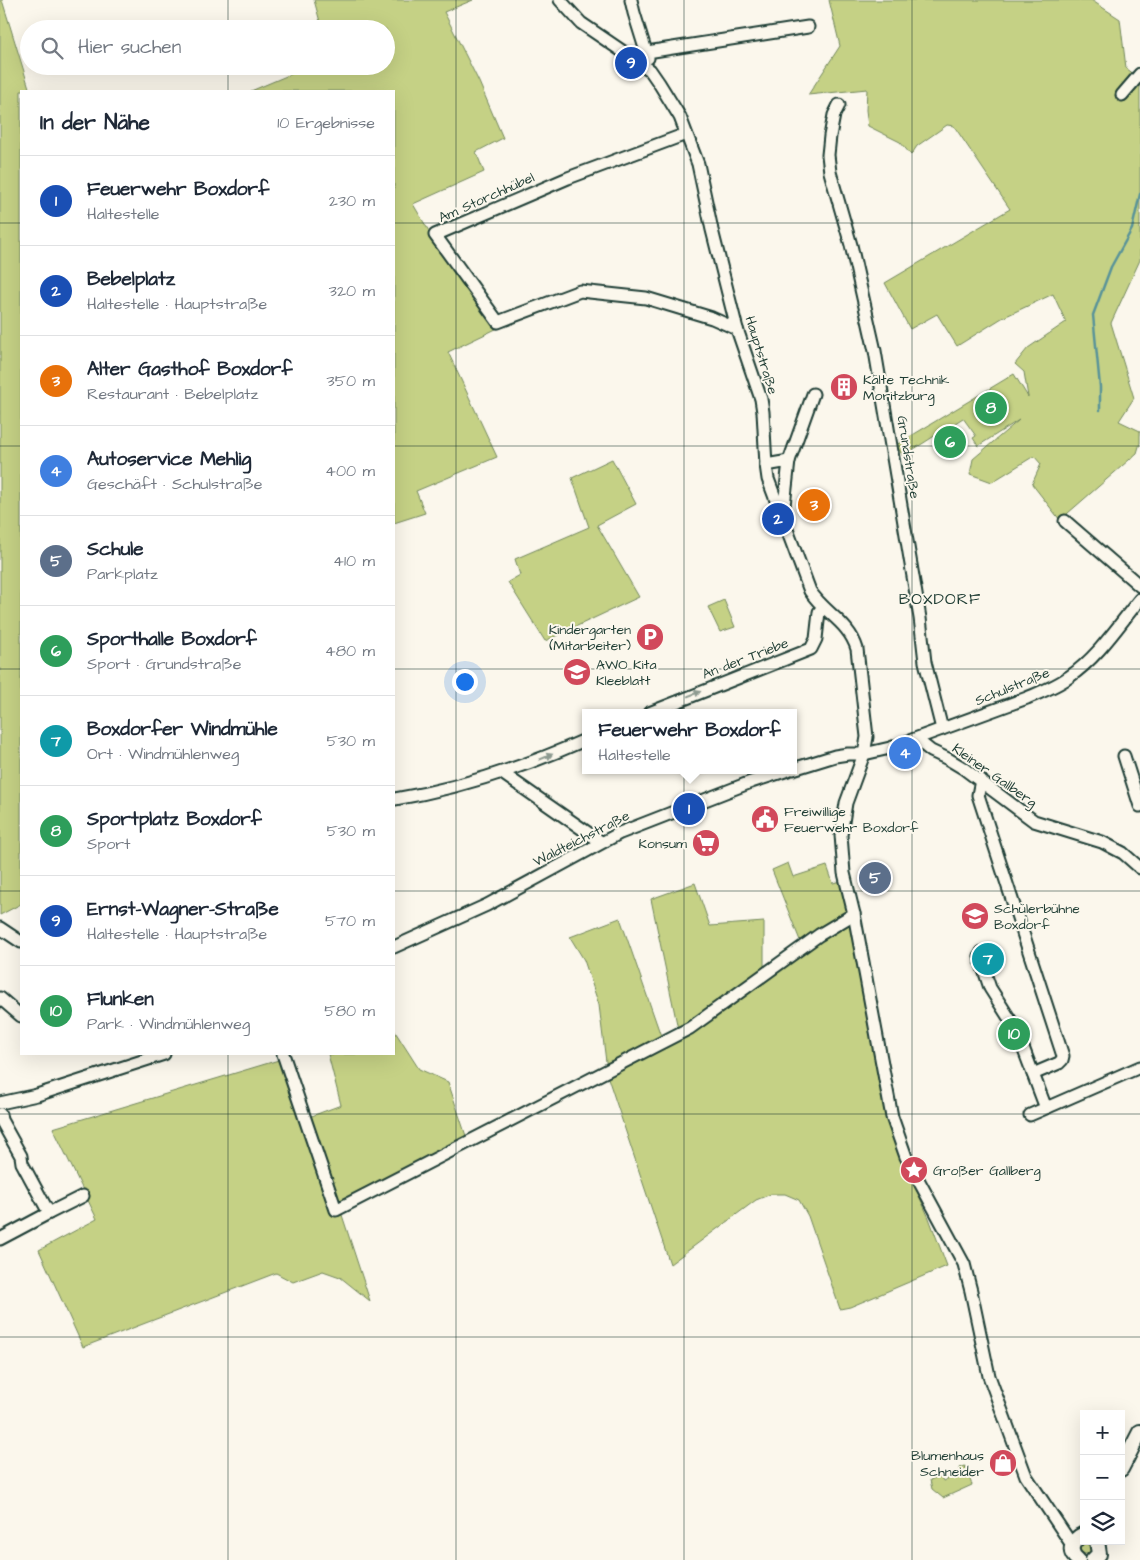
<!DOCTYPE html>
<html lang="de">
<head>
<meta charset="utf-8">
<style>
  body { margin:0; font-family:"Architects Daughter",sans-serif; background:#f2f2f3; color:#1f2937 }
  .controls { position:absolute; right:15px; bottom:15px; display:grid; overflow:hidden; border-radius:0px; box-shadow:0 5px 20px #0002 }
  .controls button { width:45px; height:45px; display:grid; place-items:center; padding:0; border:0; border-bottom:1px solid #e0e1e3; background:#fff; color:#1f2937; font:25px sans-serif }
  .you { position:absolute; left:464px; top:681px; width:18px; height:18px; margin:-12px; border:4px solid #fff; border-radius:50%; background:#1a73e8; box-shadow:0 0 0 8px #1a73e833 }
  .badge { display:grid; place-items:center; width:32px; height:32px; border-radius:50%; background:#d1495b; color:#fff; font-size:16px; font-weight:700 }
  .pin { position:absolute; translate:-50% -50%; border:2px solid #fff; box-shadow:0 1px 5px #0006 }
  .popup { position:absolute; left:582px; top:709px; width:215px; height:65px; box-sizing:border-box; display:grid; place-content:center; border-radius:0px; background:#fff; filter:drop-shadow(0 1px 4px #0005); font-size:16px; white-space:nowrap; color:#747a83 }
  .popup b { font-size:19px; color:#1f2937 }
  .popup::after { content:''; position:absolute; left:50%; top:100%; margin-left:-10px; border:10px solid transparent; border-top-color:#fff }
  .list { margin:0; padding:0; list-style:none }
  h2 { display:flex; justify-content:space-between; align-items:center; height:65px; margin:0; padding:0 20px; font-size:21px }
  h2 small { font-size:16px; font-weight:400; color:#747a83 }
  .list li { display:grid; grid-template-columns:32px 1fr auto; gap:15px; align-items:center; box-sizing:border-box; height:90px; padding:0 20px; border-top:1px solid #e0e1e3 }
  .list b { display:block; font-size:19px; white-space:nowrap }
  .list p { margin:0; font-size:16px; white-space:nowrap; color:#747a83 }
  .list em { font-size:16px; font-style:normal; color:#747a83 }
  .icon { flex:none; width:28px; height:28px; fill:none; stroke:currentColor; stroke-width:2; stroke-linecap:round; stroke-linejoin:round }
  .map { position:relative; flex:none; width:1140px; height:1560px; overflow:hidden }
  .search { position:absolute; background:#fff; box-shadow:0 5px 20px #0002; left:20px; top:20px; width:375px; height:55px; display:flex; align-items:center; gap:12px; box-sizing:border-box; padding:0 18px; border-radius:28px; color:#747a83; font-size:19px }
  .panel { position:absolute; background:#fff; box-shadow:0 5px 20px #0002; left:20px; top:90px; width:375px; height:965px; border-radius:0px }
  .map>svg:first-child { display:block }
  .green { fill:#c5d185; stroke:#72875c }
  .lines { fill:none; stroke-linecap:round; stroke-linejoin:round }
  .stream { stroke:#599399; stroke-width:2.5 }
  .minor-casing { stroke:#1f3d34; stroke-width:15 }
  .major-casing { stroke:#1f3d34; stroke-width:18 }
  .minor { stroke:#fbf7ec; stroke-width:11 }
  .major { stroke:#fbf7ec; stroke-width:14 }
  .oneway { fill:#8d9a90 }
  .grid { fill:none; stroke:#1f3d34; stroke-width:1; stroke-opacity:0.55 }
  .labels { text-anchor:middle; stroke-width:4; stroke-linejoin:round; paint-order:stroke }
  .street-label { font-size:14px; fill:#1f3d34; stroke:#fbf7ec }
  .poi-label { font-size:14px; fill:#1f3d34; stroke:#fbf7ec; text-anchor:start }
  .quarter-label { font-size:16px; letter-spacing:1px; fill:#1f3d34; stroke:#fbf7ec }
</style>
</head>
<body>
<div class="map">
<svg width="1140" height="1560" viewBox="0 0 1140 1560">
  <rect width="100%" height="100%" fill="#fbf7ec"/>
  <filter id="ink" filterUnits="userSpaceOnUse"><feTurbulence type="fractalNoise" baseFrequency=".02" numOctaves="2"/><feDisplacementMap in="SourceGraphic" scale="10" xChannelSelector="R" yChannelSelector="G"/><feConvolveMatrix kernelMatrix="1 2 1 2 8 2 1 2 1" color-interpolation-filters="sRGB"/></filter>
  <g filter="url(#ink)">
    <g class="green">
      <polygon points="0,0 2,0 30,91 21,91 21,904 0,915"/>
      <polygon points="314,0 473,0 444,12 479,82 503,138 476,152 484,172 413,204 433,238 498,328 448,352 497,457 416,491 425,513 394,523 394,91 251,91 310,66 386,66 386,29 322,29"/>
      <polygon points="829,0 1091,0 1120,19 1126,68 1140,79 1140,260 1111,323 1134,398 1119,421 1140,431 1140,443 1137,453 1060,520 1032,484 1041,464 1034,456 992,482 970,474 973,459 1019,420 978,446 973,438 976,436 963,418 903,456 896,445 1014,374 1028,397 1024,372 1015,364 1028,348 1066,322 1053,294 1002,318 957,346 937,314 910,329 885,283 1010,209 954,126 947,125 917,146 911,155 900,142 868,126 866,110 867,89 808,95 840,46"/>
      <polygon points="612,459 636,504 597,525 639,597 545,641 508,582 520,575 515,559 589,527 572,478"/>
      <polygon points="724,600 735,627 720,632 708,607"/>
      <polygon points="788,863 793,877 827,866 833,883 842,881 851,919 881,1086 893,1138 929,1218 947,1266 850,1307 840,1309 808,1216 799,1200 785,1194 771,1194 756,1200 670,1264 608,1078 599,1005 584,960 570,937 620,918 662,1039 678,1029 651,899 695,883 710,926 764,922 764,966 801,943 772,870"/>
      <polygon points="1018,1018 1028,1043 1011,1048 1001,1025"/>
      <polygon points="394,1030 419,1069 448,1082 466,1136 341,1212 370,1301 340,1277 323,1271 293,1282 276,1273 83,1347 39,1250 97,1219 53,1128 282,1059 309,1117 341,1105 328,1054 394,1054"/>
      <polygon points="965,1466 972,1485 943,1498 932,1489 930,1480 940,1476 943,1481 961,1473 960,1468"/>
      <circle cx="1086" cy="1548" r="6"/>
    </g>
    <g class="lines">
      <polyline class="stream" points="1100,410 1100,387 1093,315 1111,267 1132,229 1140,194"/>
      <defs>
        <g id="minor">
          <path d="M560 0 581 23 650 70 659 83 680 117 698 164 712 230 737 329 761 399 763 412 766 465 768 479 810 591C824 613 849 622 857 649L867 737 864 754 846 803 841 835 844 873 854 914 892 1117 906 1157 964 1264 971 1291 989 1376 1026 1476 1072 1545"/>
          <polyline points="631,0 634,13 648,58"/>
          <polyline points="647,52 808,27"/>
          <polyline points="1122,95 1140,74"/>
          <polyline points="839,105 834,115 830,136 828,155 830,172 851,245 875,351 920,618 925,662 942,729"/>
          <polyline points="686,134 568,178 435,235 498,322 580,291 646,298 712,318 737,329"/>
          <polyline points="789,461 813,394"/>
          <polyline points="766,465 789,461 783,515"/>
          <polyline points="1065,521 1140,586"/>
          <polyline points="649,713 811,649 816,639 819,612 823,607"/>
          <polyline points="916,739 931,751 948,759 963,768 1034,821 1102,842 1123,853 1140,868"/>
          <polyline points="1124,756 1140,806"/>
          <path d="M793 769 835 756 848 754H864L890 748 1027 698C1041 692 1057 686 1069 677 1098 657 1118 626 1140 599"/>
          <polyline points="502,773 601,842"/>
          <polyline points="981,780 978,795 1063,1056 1062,1060 1059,1063 1033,1074"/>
          <path d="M395 799C461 788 524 767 585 740"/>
          <polyline points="0,928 21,942"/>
          <polyline points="394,947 487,905 620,833 751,782 788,770"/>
          <polyline points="982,952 980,956 981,961 990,988 1016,1029 1044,1103 1048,1107"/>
          <polyline points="0,998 21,1016"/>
          <polyline points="283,1054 336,1210 690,1028 819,935 854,914"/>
          <polyline points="0,1103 37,1095 164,1054"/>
          <polyline points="0,1114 1,1120 21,1156 22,1163 49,1213 0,1239"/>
          <polyline points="1030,1115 1140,1067"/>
          <polyline points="49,1213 83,1196"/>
        </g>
        <g id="major">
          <polyline points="1121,1469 1140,1432"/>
          <path d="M1078 1560C1066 1551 1073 1539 1084 1534"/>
          <polyline points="1093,1560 1099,1554 1097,1541"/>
        </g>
      </defs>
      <use href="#minor" class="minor-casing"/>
      <use href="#major" class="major-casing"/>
      <use href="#minor" class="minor"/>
      <use href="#major" class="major"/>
    </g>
    <defs><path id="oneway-solid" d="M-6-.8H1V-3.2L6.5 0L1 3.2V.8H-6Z" transform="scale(1.25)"/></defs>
    <g class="oneway">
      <use href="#oneway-solid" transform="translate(694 694) rotate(-21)"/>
      <use href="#oneway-solid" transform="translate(546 757) rotate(-23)"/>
    </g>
  </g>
  <path class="grid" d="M228 0V29M456 0V1560M684 0V1560M912 0V1560M228 66V91M0 223H21M394 223H1140M0 446H21M394 446H1140M0 669H21M394 669H1140M0 891H21M394 891H1140M228 1054V1560M0 1114H1140M0 1337H1140"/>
  <defs>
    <symbol id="building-disc" viewBox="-11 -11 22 22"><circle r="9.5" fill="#d1495b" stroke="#fbf7ec"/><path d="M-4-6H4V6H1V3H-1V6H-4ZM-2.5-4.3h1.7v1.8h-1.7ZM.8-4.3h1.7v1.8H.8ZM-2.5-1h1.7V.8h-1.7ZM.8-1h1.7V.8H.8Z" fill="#fff"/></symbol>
    <symbol id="parking-disc" viewBox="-11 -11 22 22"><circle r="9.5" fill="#d1495b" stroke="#fbf7ec"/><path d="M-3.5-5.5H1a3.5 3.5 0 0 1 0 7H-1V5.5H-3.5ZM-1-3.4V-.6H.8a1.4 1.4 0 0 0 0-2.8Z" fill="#fff"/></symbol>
    <symbol id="school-disc" viewBox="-11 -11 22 22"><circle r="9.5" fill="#d1495b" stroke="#fbf7ec"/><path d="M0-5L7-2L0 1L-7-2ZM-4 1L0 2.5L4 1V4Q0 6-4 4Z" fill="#fff"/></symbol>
    <symbol id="civic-disc" viewBox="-11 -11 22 22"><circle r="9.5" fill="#d1495b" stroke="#fbf7ec"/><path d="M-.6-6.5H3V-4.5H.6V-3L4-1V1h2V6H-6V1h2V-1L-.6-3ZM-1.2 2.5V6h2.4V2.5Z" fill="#fff"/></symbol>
    <symbol id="supermarket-disc" viewBox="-11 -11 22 22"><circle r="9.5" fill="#d1495b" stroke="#fbf7ec"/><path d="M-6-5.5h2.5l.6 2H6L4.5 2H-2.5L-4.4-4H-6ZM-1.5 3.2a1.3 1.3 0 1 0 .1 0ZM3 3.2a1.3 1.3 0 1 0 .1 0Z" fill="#fff"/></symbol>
    <symbol id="sight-disc" viewBox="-11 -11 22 22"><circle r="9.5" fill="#d1495b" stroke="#fbf7ec"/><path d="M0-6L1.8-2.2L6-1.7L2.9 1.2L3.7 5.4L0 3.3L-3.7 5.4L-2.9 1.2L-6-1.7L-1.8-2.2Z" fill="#fff"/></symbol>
    <symbol id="shop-disc" viewBox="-11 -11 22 22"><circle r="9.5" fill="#d1495b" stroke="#fbf7ec"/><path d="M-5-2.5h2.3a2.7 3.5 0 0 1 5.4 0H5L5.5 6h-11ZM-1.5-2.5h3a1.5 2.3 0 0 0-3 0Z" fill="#fff"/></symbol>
  </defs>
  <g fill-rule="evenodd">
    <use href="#building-disc" x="828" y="371" width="32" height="32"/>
    <use href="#parking-disc" x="634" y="621" width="32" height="32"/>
    <use href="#school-disc" x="561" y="656" width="32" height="32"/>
    <use href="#civic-disc" x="749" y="803" width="32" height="32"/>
    <use href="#supermarket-disc" x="690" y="827" width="32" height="32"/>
    <use href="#school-disc" x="959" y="900" width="32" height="32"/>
    <use href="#sight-disc" x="898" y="1154" width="32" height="32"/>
    <use href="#shop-disc" x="987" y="1447" width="32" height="32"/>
  </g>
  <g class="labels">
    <g class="street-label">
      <text transform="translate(486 197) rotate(-24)" y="5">Am Storchhübel</text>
      <text transform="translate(762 355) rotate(73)" y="5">Hauptstraße</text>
      <text transform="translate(909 457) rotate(81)" y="5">Grundstraße</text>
      <text transform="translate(745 658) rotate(-21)" y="5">An der Triebe</text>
      <text transform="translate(1012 686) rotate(-22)" y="5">Schulstraße</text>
      <text transform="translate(995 775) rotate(35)" y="5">Kleiner Gallberg</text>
      <text transform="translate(581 838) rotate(-27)" y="5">Waldteichstraße</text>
    </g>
    <g class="poi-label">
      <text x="863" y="384">Kälte Technik<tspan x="863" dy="16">Moritzburg</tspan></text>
      <text x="631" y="634" text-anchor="end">Kindergarten<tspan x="631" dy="16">(Mitarbeiter)</tspan></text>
      <text x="596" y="669">AWO Kita<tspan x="596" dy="16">Kleeblatt</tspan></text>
      <text x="784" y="816">Freiwillige<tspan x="784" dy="16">Feuerwehr Boxdorf</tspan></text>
      <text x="687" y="848" text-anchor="end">Konsum</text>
      <text x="994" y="913">Schülerbühne<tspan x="994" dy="16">Boxdorf</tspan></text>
      <text x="933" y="1175">Großer Gallberg</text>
      <text x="984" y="1460" text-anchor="end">Blumenhaus<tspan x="984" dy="16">Schneider</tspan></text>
    </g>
    <g class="quarter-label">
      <text x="940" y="604">BOXDORF</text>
    </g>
  </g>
</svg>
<div class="controls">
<button>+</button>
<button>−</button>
<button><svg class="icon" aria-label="layers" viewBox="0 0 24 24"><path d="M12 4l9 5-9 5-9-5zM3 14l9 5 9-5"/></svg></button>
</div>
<div class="you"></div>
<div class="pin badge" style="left:689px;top:809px;background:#1a4fb4">1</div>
<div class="popup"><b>Feuerwehr Boxdorf</b>Haltestelle</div>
<div class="pin badge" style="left:778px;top:519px;background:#1a4fb4">2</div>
<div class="pin badge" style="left:814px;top:505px;background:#e8710a">3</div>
<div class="pin badge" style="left:905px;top:753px;background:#3f7fe0">4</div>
<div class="pin badge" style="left:875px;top:878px;background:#5c6f8a">5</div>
<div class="pin badge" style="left:950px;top:442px;background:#2e9e5b">6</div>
<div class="pin badge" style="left:988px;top:959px;background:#0f9aa8">7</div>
<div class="pin badge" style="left:991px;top:408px;background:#2e9e5b">8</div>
<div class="pin badge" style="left:631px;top:63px;background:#1a4fb4">9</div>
<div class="pin badge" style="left:1014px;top:1034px;background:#2e9e5b">10</div>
<div class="search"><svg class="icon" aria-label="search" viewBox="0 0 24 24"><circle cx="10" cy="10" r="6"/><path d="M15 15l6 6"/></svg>Hier suchen</div>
<section class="panel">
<h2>In der Nähe<small>10 Ergebnisse</small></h2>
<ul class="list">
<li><span class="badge" style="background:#1a4fb4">1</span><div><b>Feuerwehr Boxdorf</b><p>Haltestelle</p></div><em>230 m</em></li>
<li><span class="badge" style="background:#1a4fb4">2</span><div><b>Bebelplatz</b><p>Haltestelle · Hauptstraße</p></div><em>320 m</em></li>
<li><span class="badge" style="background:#e8710a">3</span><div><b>Alter Gasthof Boxdorf</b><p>Restaurant · Bebelplatz</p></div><em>350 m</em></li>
<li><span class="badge" style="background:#3f7fe0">4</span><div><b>Autoservice Mehlig</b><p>Geschäft · Schulstraße</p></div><em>400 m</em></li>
<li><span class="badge" style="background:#5c6f8a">5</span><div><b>Schule</b><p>Parkplatz</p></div><em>410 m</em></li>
<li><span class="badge" style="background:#2e9e5b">6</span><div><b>Sporthalle Boxdorf</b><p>Sport · Grundstraße</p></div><em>480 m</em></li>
<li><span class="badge" style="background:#0f9aa8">7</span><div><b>Boxdorfer Windmühle</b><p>Ort · Windmühlenweg</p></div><em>530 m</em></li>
<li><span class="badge" style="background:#2e9e5b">8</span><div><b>Sportplatz Boxdorf</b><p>Sport</p></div><em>530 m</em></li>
<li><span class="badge" style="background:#1a4fb4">9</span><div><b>Ernst-Wagner-Straße</b><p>Haltestelle · Hauptstraße</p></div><em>570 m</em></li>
<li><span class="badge" style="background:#2e9e5b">10</span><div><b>Flunken</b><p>Park · Windmühlenweg</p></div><em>580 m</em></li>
</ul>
</section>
</div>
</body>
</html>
